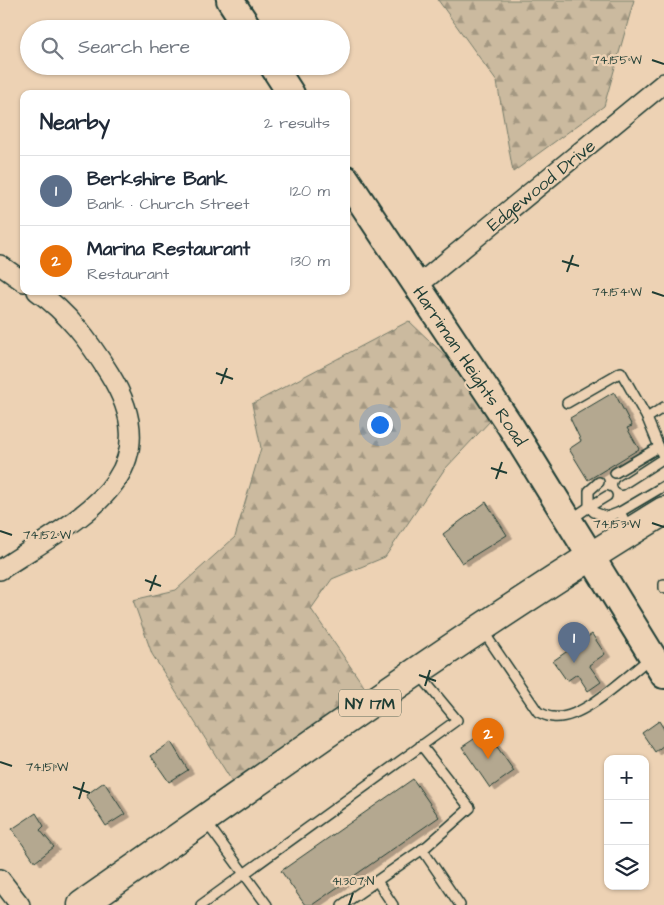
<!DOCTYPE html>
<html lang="en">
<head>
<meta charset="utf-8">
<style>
  body { margin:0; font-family:"Architects Daughter",sans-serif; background:#f6f6f7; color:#1f2937 }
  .controls { position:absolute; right:15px; bottom:15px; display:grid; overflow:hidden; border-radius:10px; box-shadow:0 1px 4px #0004 }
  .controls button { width:45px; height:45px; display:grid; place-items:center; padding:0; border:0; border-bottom:1px solid #e0e1e3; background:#fff; color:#1f2937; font:25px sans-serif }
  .you { position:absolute; left:379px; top:424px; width:18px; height:18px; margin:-12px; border:4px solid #fff; border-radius:50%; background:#1a73e8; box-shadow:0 0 0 8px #1a73e833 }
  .badge { display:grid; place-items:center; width:32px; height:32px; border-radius:50%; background:#1a73e8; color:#fff; font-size:16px; font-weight:700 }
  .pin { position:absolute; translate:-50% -41px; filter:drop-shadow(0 1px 2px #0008) }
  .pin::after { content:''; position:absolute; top:26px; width:18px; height:15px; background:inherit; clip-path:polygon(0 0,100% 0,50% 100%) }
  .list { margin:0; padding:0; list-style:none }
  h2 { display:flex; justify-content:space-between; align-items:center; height:65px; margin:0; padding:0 20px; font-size:21px }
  h2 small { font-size:16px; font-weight:400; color:#747a83 }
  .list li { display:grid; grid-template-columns:32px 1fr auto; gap:15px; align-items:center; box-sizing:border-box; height:70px; padding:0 20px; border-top:1px solid #e0e1e3 }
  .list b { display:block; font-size:19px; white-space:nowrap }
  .list p { margin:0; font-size:16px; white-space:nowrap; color:#747a83 }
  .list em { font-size:16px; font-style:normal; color:#747a83 }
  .icon { flex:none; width:28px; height:28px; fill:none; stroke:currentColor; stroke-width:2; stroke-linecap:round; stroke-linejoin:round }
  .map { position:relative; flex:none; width:664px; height:905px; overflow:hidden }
  .search { position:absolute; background:#fff; box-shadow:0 1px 4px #0004; left:20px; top:20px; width:330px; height:55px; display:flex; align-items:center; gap:12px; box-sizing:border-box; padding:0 18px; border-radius:28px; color:#747a83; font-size:19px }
  .panel { position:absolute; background:#fff; box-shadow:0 1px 4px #0004; left:20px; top:90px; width:330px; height:205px; border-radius:10px }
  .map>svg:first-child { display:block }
  .forest { fill:url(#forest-firs); stroke:#757c6a }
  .building { fill:#b4a890; stroke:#1f3d34; filter:url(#shadow) }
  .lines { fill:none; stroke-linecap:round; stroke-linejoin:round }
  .lane-casing { stroke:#1f3d34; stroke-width:12 }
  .street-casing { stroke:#1f3d34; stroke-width:22 }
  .secondary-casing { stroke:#1f3d34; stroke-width:30 }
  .primary-casing { stroke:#1f3d34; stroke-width:31 }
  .lane { stroke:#edd2b4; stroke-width:9 }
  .street { stroke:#edd2b4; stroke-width:19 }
  .secondary { stroke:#edd2b4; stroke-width:26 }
  .primary { stroke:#edd2b4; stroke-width:28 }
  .ticks { fill:none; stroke:#1f3d34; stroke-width:2 }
  .labels { text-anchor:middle; stroke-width:4.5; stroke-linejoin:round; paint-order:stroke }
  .shield { fill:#edd2b4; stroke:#5d6a5a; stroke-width:1 }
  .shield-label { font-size:16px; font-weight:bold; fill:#1f3d34 }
  .street-label { font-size:18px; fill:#1f3d34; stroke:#edd2b4 }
  .ticks-label { font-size:12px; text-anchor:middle; fill:#1f3d34; stroke:#edd2b4; stroke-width:4.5; stroke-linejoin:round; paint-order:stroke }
</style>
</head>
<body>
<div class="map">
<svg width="664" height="905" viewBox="0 0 664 905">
  <defs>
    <pattern id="forest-firs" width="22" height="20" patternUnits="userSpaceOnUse" patternTransform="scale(1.25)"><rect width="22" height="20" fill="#cbba9f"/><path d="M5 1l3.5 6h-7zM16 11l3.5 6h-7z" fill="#a49882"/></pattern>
    <filter id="shadow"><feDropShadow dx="5.5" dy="3" stdDeviation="0" flood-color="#0004"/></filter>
  </defs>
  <rect width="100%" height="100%" fill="#edd2b4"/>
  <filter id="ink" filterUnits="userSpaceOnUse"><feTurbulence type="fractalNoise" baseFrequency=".02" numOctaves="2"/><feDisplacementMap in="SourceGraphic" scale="10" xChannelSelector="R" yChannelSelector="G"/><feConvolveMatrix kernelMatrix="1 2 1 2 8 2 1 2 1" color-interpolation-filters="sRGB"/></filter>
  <g filter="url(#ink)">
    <g class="forest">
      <polygon points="438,0 634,0 604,106 513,172 497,82"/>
      <polygon points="409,321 454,364 491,420 444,470 385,557 332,579 311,609 374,701 240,794 152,654 133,600 176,590 235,537 261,448 252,404"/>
    </g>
    <g class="building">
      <polygon points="614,392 632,426 627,428 639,449 588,480 569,449 581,441 570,418"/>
      <polygon points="486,502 507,535 462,563 443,534"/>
      <polygon points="592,634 605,654 589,665 601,682 588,691 577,674 567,681 553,661"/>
      <polygon points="659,721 664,729 664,745 655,752 642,733"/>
      <polygon points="486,731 514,771 490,788 462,747"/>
      <polygon points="171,742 188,770 169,782 151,756"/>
      <polygon points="413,779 439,817 312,905 305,905 281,871"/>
      <polygon points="104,782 125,814 106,826 86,795"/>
      <polygon points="36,813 44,826 40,830 54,847 35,862 12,829"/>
    </g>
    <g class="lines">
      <defs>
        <g id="lane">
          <polyline points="567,403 621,372 647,418"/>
          <polyline points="664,407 647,418 664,459"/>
          <polyline points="615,473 659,447"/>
          <polyline points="622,485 664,458"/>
          <polyline points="589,507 589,491 599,482"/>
          <polyline points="589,507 607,496"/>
          <polyline points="570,520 589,507 594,512 607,517 620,512"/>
          <polyline points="629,529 620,512 664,486"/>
          <polyline points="664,584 664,588"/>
          <path d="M483 631 538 712C543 714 548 717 553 717 582 721 628 675 650 658"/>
          <polyline points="206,822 267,905"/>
          <polyline points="422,849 460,905"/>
          <polyline points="377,881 393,905"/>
          <polyline points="201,905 457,720 419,674"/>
          <polyline points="342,905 427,846 470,808 421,745"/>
        </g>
        <g id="street">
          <polyline points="0,265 24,282"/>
          <polyline points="417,286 664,83"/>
          <path d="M0 570C74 520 175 478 109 373 89 341 68 313 37 291"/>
          <polyline points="0,879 20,905"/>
        </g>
        <g id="secondary">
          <polyline points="230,0 249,29"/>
          <polyline points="273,66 291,94"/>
          <polyline points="346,179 511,427 664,675"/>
        </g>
        <path id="primary" d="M82 905C274 771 464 633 664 511"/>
      </defs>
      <use href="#lane" class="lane-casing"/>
      <use href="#street" class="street-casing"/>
      <use href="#secondary" class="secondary-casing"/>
      <use href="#primary" class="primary-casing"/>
      <use href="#lane" class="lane"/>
      <use href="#street" class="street"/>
      <use href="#secondary" class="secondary"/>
      <use href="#primary" class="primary"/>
    </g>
  </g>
  <path class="ticks" d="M652 60 664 64M562 261 579 266M567 272 573 255M652 292 664 296M216 373 233 379M221 384 227 368M491 468 507 473M496 479 502 462M652 523 664 527M0 531 12 535M145 580 161 586M150 591 156 575M419 675 436 681M425 686 430 670M0 762 12 766M73 787 90 793M79 799 84 782M349 905 353 893"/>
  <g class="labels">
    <rect class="shield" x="339" y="689.5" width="62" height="27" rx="4"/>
    <g class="shield-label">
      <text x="370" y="709">NY 17M</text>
    </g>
    <g class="street-label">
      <text transform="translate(541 185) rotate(-39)" y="6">Edgewood Drive</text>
      <text transform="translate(470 366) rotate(56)" y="6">Harriman Heights Road</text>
    </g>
  </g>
  <g class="ticks-label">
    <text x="617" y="64">74.155°W</text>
    <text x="617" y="296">74.154°W</text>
    <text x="617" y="528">74.153°W</text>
    <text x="47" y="539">74.152°W</text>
    <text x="47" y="771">74.151°W</text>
    <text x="353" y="885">41.307°N</text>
  </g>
</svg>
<div class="controls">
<button>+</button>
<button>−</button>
<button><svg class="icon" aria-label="layers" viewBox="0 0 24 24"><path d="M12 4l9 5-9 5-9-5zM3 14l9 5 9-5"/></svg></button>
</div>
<div class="you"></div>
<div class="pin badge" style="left:574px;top:663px;background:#5c6f8a">1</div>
<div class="pin badge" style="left:488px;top:759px;background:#e8710a">2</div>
<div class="search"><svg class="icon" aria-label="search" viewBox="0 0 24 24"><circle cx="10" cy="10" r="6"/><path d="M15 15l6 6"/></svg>Search here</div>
<section class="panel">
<h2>Nearby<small>2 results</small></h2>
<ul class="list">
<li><span class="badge" style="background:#5c6f8a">1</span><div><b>Berkshire Bank</b><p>Bank · Church Street</p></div><em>120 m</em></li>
<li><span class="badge" style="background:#e8710a">2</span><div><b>Marina Restaurant</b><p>Restaurant</p></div><em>130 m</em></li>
</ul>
</section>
</div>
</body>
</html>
